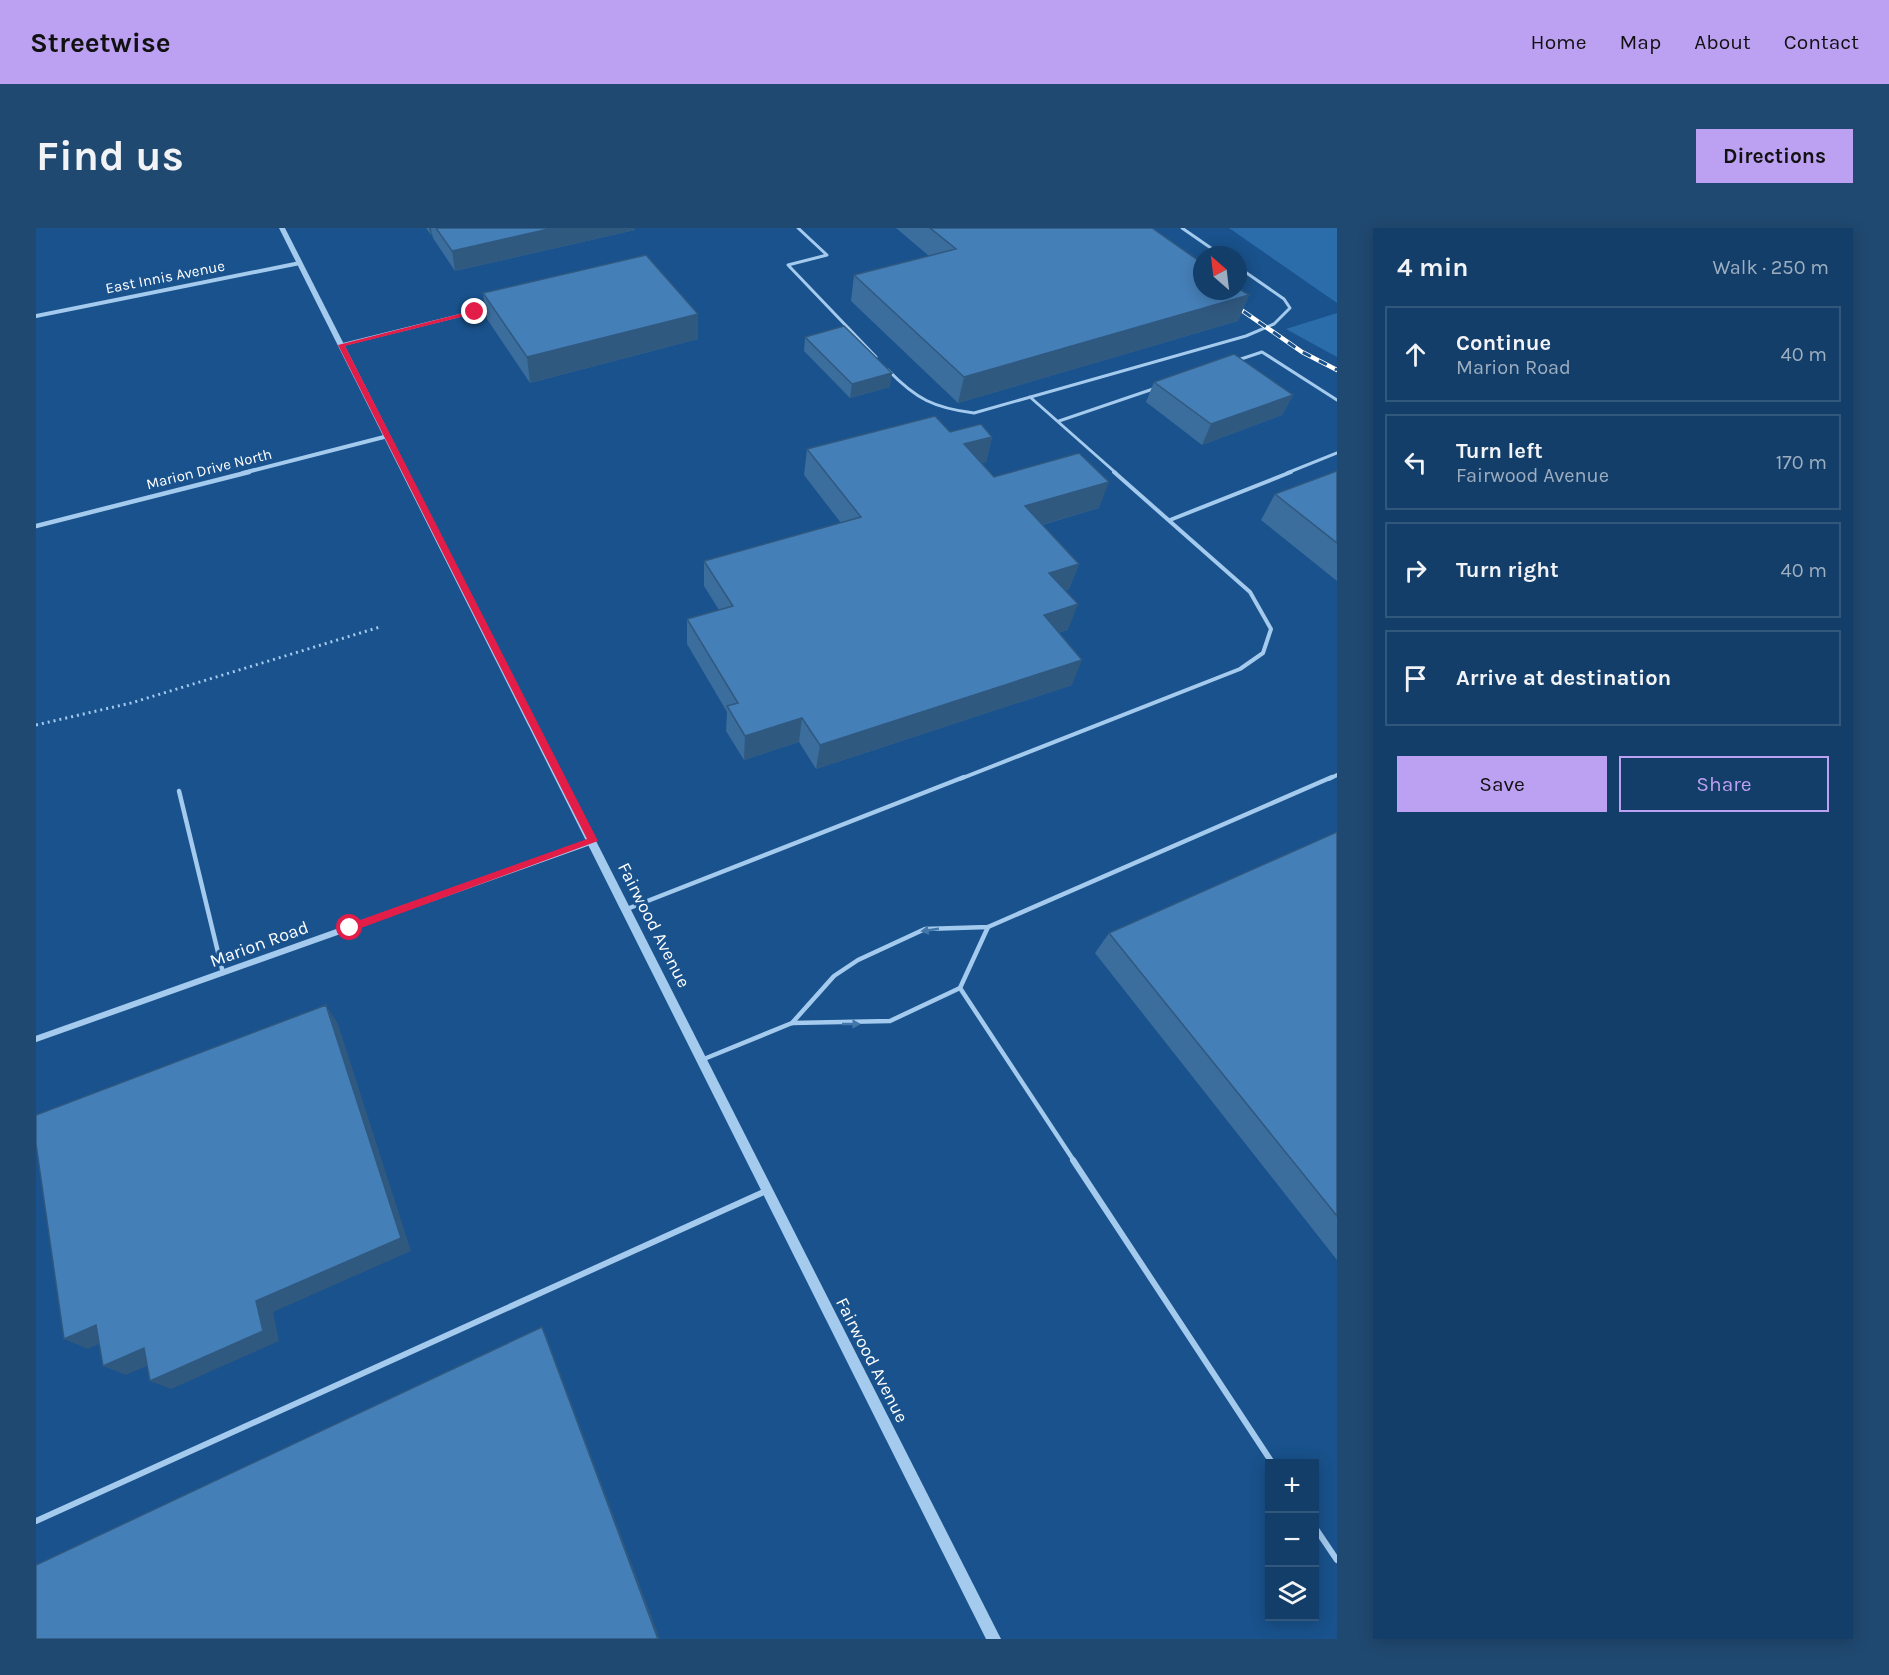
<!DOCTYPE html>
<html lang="en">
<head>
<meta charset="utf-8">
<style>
  body { margin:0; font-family:Karla,sans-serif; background:#204971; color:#f1f3f6 }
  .controls { position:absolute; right:18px; bottom:18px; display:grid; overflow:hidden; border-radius:0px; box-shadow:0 3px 15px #0003 }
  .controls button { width:54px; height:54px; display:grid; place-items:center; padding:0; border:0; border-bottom:2px solid #32577d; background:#133e69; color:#f1f3f6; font:30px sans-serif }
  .compass { position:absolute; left:1157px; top:18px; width:54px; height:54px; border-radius:50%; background:#133e69; box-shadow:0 3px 15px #0003; rotate:332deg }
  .stop { position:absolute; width:18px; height:18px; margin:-14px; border:4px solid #e11d48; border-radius:50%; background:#fff }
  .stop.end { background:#e11d48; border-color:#fff; box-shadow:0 2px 6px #0008 }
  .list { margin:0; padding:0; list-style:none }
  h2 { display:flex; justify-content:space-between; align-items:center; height:78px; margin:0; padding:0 24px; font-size:26px }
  h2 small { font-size:20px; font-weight:400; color:#9daec0 }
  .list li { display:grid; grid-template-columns:39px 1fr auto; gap:18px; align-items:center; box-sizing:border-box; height:96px; margin:0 12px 12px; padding:0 12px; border:2px solid #32577d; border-radius:0px }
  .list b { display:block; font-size:22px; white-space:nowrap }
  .list p { margin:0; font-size:20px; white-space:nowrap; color:#9daec0 }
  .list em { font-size:20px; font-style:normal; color:#9daec0 }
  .actions { display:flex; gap:12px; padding:18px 24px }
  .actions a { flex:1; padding:14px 0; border:2px solid #bca0f2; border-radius:0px; text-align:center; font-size:21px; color:#bca0f2 }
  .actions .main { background:#bca0f2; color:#111 }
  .icon { flex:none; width:33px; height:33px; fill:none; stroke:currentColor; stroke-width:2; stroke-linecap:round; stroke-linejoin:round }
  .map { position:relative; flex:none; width:1301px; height:1411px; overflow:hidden; border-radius:0px }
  header { display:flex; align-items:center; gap:36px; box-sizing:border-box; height:84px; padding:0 30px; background:#bca0f2; color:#111 }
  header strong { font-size:28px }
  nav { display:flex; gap:33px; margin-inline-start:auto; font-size:21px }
  .intro { display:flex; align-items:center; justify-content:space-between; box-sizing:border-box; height:144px; padding:0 36px }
  h1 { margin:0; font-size:42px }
  .button { padding:15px 27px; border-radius:0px; background:#bca0f2; color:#111; font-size:21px; font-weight:700 }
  main { display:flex; gap:36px; padding:0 36px }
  aside { flex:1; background:#133e69; border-radius:0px; box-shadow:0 3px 15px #0003 }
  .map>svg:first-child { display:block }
  .green { fill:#2b6dab }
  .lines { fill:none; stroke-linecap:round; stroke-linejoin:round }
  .path { stroke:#a4caee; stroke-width:3; stroke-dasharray:2 4; stroke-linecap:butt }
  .service-far3 { stroke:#a4caee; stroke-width:3 }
  .service-far2 { stroke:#a4caee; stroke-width:4 }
  .service-far1 { stroke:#a4caee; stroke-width:4.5 }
  .service { stroke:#a4caee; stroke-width:6 }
  .minor-far2 { stroke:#a4caee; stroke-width:4 }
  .minor-far1 { stroke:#a4caee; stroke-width:4.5 }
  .minor { stroke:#a4caee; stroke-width:6 }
  .tertiary { fill:#a4caee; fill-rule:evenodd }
  .rail-casing { stroke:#fff; stroke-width:4.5 }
  .rail { stroke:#19528c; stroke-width:3; stroke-dasharray:9; stroke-linecap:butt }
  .wall { fill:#3b6d9d }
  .shaded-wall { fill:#305980 }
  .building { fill:#457fb7; stroke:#305980; stroke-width:1.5 }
  .oneway { fill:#4376a9 }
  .route { fill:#e11d48 }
  .labels { text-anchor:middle; stroke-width:6; stroke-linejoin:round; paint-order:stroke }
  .far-street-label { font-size:15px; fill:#fff; stroke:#19528c }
  .street-label { font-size:18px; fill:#fff; stroke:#19528c }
</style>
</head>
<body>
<header>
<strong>Streetwise</strong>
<nav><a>Home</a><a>Map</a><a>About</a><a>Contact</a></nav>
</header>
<div class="intro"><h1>Find us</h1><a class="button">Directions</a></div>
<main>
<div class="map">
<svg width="1301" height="1411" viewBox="0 0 1301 1411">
  <rect width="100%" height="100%" fill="#19528c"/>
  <g class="green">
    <polygon points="1193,0 1301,0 1301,75"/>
    <polygon points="1301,85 1301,129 1250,101"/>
  </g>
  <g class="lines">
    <polyline class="path" points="0,497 95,475 344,399"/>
    <g class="service-far3">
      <polyline points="762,0 791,27 752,37 840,129"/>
      <polyline points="1146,0 1185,27"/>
      <polyline points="305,117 454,80"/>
      <polyline points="1202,132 1226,124 1301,172"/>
      <path d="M852 142C880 171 898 180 938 185L1210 108 1238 96 1254 80 1248 71 1202 39"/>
      <polyline points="994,169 1080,245"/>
      <polyline points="1023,193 1120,160"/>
      <polyline points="1251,245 1301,225"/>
    </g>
    <g class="service-far2">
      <polyline points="1134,292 1255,244"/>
      <polyline points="924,551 1204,441 1227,425 1235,401 1214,364 1078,244"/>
      <polyline points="1293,551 1301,547"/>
    </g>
    <g class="service-far1">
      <polyline points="143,563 187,745"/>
      <polyline points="591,681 928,549"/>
      <polyline points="924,760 1038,933"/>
      <polyline points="756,795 798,748 822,732 889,701 952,699 1296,549"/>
      <polyline points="668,831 756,795 854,793 924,760 952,699"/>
    </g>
    <g class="service">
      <polyline points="1037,932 1237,1236"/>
      <polyline points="0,1293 730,963"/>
      <polyline points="1278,1298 1301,1332"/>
    </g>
    <g class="minor-far2">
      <polyline points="0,88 264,35"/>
      <polyline points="207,245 352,208"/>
    </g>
    <polyline class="minor-far1" points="0,298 213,244"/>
    <polyline class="minor" points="0,811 557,613"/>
    <polygon class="tertiary" points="243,0 249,0 965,1411 950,1411"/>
    <defs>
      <polyline id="rail" points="1178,63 1266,124 1301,142"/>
    </defs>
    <use href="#rail" class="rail-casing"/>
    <use href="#rail" class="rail"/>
  </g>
  <g class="wall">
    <polygon points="390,0 598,0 599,2 419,43 397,10 396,6 395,7"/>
    <polygon points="860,0 1116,0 1213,67 1202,93 922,175 815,73 818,47 893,28"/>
    <polygon points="447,65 662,86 662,111 494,155 451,91"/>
    <polygon points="769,109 854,159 814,170 768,123"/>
    <polygon points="1118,154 1257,167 1246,187 1166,217 1110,174"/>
    <polygon points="914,204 956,209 950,234 946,235 958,249 1063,280 1006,297 1043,336 1033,361 1029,362 1032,402 1022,405 1036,457 780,541 763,514 708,532 690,503 691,484 651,416 651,391 683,382 668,358 668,333 805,295 768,247 771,221"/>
    <polygon points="1301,243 1301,353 1225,292 1239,266"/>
    <polygon points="1301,604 1301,1032 1059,725 1073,705"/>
  </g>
  <g class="shaded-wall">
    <polygon points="393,0 395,0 396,6 395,7"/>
    <polygon points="517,0 598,0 599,2 419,43 416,23"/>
    <polygon points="1213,67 1202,93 922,175 928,149"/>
    <polygon points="662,86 662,111 494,155 491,129"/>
    <polygon points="856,145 854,159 814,170 816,156"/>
    <polygon points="1257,167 1246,187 1166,217 1175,196"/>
    <polygon points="956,209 950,234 922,242 928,216"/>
    <polygon points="1073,254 1063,280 981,304 989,278"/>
    <polygon points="1043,336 1033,361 1004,370 1013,345"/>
    <polygon points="1042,376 1032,402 998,412 1008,387"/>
    <polygon points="1046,432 1036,457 780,541 784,517"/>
    <polygon points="766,490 763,514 708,532 709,508"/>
    <polygon points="290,777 302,796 375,1023 237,1084 243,1113 135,1161 114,1153 220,1073"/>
    <polygon points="60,1097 83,1107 52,1121 28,1111"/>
    <polygon points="506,1099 511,1110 624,1411 622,1411"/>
    <polygon points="108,1120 129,1130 90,1147 67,1138"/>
  </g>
  <g class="building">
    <polygon points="400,0 517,0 416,23"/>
    <polygon points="894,0 1116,0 1166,35 1166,63 1202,63 1202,60 1213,67 928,149 818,47 920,21"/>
    <polygon points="610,27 662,86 491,129 447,65"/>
    <polygon points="808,98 856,145 816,156 769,109"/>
    <polygon points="1198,126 1257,167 1175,196 1118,154"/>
    <polygon points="899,188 914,204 945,196 956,209 928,216 958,249 1043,225 1073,254 989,278 1043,336 1013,345 1042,376 1008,387 1046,432 784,517 766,490 709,508 691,478 702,475 651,391 697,378 668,333 825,289 771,221"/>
    <polygon points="1301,243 1301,315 1239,266"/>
    <polygon points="1301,604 1301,988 1073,705"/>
    <polygon points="290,777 365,1010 220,1073 227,1103 114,1153 108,1120 67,1138 60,1097 28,1111 0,916 0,887"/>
    <polygon points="506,1099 622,1411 0,1411 0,1337"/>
  </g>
  <defs><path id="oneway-solid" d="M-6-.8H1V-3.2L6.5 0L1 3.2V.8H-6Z" transform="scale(1.5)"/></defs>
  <g class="oneway">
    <use href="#oneway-solid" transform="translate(894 702) rotate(172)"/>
    <use href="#oneway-solid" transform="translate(815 796)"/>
  </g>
  <polygon class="route" points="439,82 441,85 309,118 562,613 314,704 309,700 310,697 551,611 302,117"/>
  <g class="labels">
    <g class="far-street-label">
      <text transform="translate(129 49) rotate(-11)" y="5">East Innis Avenue</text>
      <text transform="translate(173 241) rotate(-14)" y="5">Marion Drive North</text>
    </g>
    <g class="street-label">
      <text transform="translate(618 697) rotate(63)" y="6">Fairwood Avenue</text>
      <text transform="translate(223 716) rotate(-20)" y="6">Marion Road</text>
      <text transform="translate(836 1132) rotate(63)" y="6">Fairwood Avenue</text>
    </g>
  </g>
</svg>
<div class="controls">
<button>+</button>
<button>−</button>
<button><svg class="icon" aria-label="layers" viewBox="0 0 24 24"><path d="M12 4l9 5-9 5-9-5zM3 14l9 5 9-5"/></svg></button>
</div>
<svg class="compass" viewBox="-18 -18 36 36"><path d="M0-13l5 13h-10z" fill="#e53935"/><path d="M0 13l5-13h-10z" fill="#9daec0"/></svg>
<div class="stop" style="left:314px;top:700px"></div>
<div class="stop end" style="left:439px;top:84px"></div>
</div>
<aside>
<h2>4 min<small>Walk · 250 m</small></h2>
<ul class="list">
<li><svg class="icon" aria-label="ahead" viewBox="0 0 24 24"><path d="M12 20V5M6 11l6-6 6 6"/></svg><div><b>Continue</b><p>Marion Road</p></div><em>40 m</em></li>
<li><svg class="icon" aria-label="left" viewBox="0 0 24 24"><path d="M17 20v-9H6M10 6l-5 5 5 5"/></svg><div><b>Turn left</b><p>Fairwood Avenue</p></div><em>170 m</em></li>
<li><svg class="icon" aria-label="right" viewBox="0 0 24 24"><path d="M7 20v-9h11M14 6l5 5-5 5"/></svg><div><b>Turn right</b></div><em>40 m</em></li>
<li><svg class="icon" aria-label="arrive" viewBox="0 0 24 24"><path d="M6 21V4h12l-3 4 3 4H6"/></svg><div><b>Arrive at destination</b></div></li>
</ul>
<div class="actions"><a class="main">Save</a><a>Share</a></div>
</aside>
</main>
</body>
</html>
